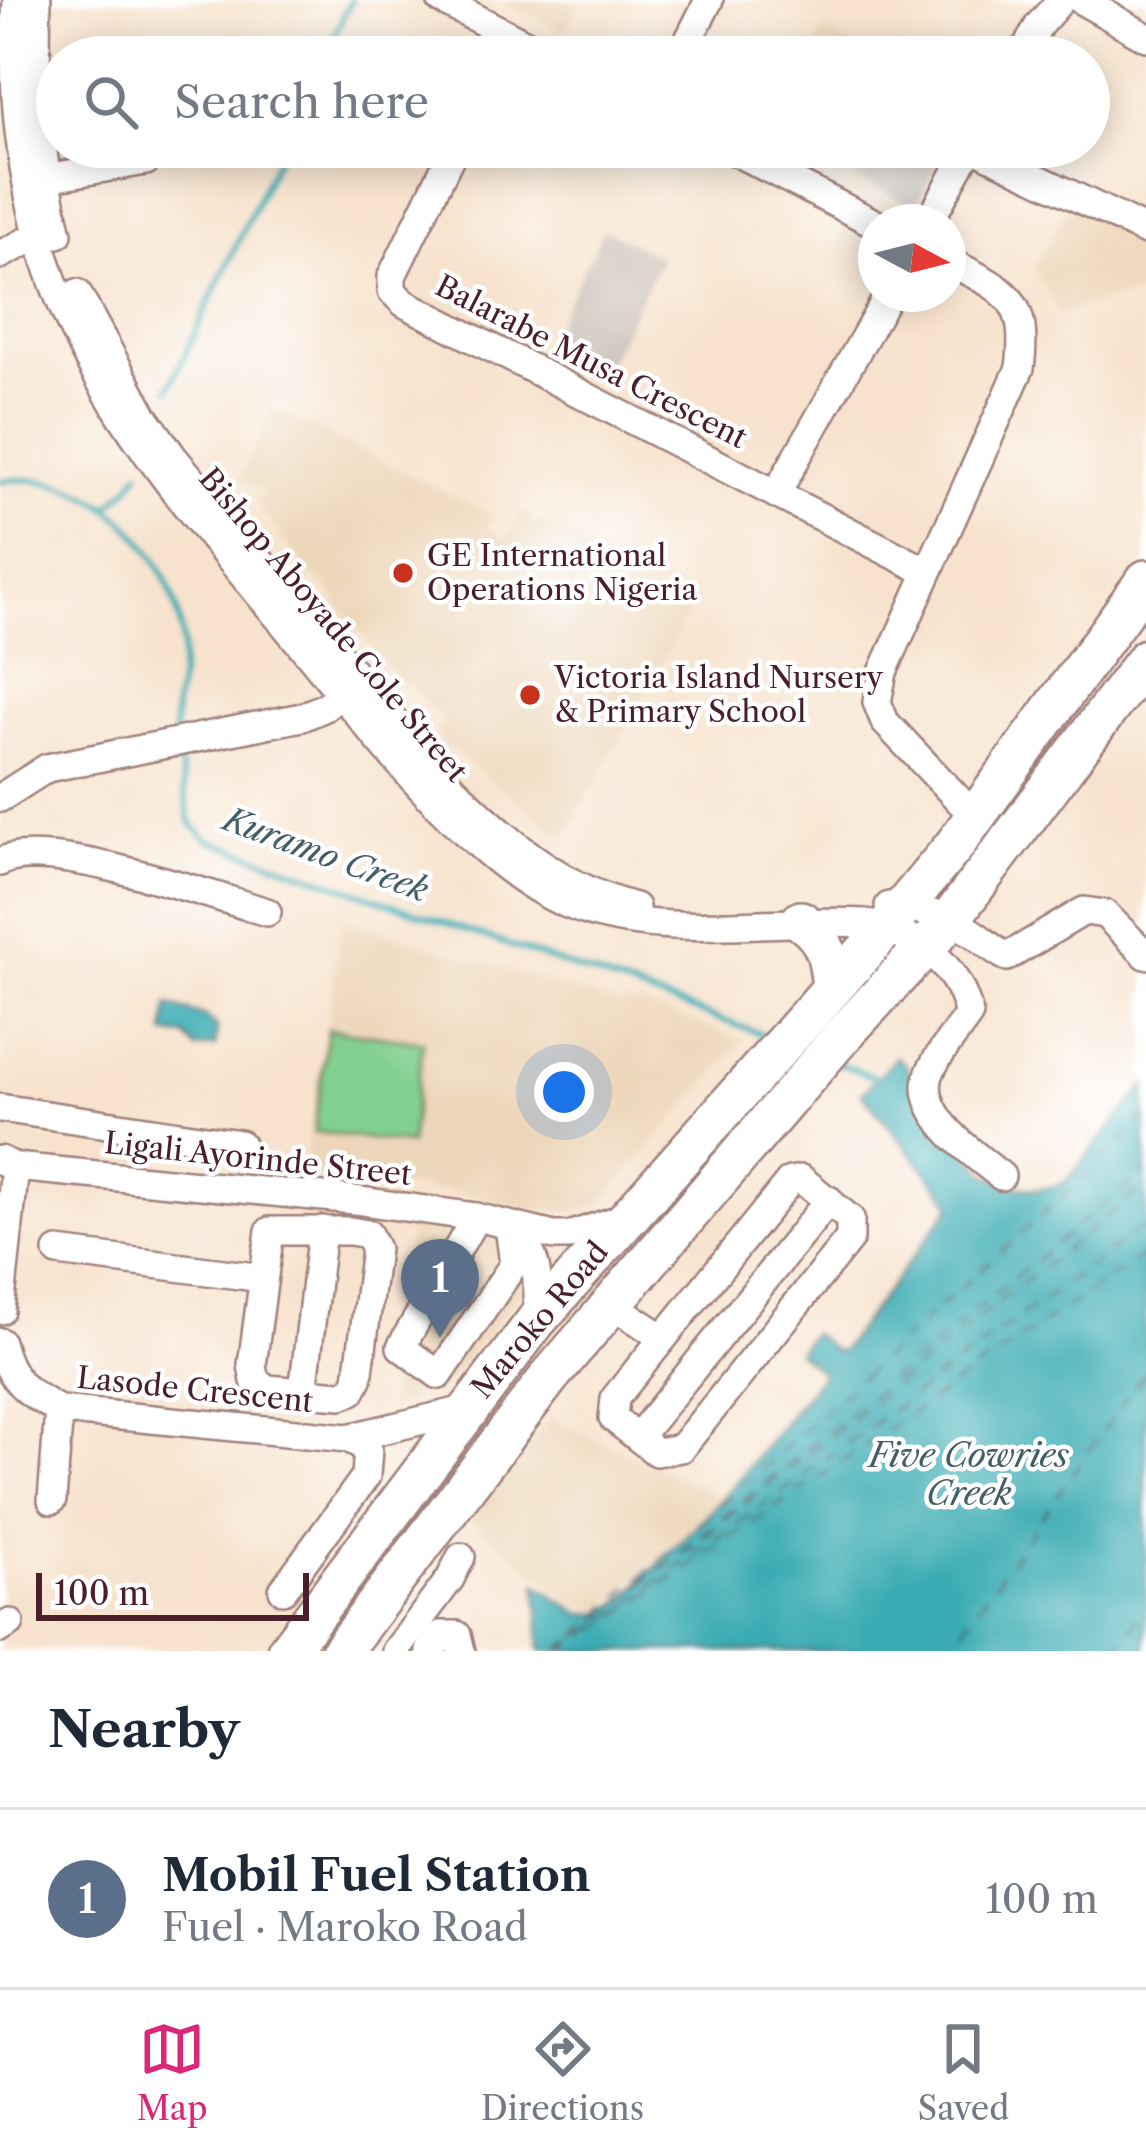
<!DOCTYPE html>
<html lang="en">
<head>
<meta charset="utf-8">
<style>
  body { margin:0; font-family:"Libre Caslon Text",serif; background:#f2f2f3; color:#1f2937 }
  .compass { position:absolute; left:858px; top:204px; width:108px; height:108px; border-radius:50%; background:#fff; box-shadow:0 6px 30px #0003; rotate:97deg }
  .scale { position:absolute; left:36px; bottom:30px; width:273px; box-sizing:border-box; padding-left:12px; border:6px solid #4a1f2b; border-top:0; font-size:33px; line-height:42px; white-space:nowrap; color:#4a1f2b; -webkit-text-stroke:9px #fff; paint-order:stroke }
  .you { position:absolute; left:564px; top:1092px; width:42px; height:42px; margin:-30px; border:9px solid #fff; border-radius:50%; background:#1a73e8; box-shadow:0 0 0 18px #1a73e833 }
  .badge { display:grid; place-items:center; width:78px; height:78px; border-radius:50%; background:#db2777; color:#fff; font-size:39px; font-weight:700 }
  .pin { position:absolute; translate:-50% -99px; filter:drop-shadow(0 3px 6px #0008) }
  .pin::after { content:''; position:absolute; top:63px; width:42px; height:36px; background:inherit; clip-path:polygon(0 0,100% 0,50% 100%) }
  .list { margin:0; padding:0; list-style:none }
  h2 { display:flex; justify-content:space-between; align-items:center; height:156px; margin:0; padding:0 48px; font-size:51px }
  h2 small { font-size:39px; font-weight:400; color:#747a83 }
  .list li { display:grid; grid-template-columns:78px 1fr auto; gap:36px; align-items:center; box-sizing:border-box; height:180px; padding:0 48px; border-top:3px solid #e0e1e3 }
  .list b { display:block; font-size:45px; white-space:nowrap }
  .list p { margin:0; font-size:39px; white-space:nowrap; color:#747a83 }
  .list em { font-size:39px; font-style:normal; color:#747a83 }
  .icon { flex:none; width:66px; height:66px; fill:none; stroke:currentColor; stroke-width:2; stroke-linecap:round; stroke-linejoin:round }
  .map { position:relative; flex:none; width:1146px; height:1651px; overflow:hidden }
  .search { position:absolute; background:#fff; box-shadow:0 6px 30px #0003; left:36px; right:36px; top:36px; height:132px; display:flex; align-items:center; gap:30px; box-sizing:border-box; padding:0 42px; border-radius:66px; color:#747a83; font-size:45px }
  .sheet { height:336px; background:#fff }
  nav { display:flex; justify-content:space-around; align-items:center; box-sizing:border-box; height:168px; border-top:3px solid #e0e1e3; background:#fff; font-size:33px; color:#747a83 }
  nav a { display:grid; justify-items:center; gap:6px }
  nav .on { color:#db2777 }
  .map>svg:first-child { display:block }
  .built { fill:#edd7ba }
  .industrial { fill:#ccc2b8 }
  .green { fill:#82d08f; stroke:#66785d; stroke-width:3 }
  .water { fill:#3aacb3; stroke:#42666f; stroke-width:3 }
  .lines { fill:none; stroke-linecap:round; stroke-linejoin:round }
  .stream { stroke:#3aacb3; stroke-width:6 }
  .ferry { stroke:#435e68; stroke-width:3; stroke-dasharray:15 12; stroke-linecap:butt }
  .minor-casing { stroke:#a0817c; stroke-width:32 }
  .highway-casing { stroke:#a0817c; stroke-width:44 }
  .minor { stroke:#fff; stroke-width:27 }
  .highway { stroke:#fff; stroke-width:39 }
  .poi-dot { fill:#c8321e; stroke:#fff; stroke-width:4.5 }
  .labels { text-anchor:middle; stroke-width:9; stroke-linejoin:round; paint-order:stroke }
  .street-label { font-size:30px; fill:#4a1f2b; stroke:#fff }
  .poi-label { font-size:30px; fill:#4a1f2b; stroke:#fff; text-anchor:start }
  .water-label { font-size:33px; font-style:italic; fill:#435e68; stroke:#fff }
</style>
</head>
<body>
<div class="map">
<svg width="1146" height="1651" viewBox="0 0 1146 1651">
  <rect width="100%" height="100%" fill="#fff"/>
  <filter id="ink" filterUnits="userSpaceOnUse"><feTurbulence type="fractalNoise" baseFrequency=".00833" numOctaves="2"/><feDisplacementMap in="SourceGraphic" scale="24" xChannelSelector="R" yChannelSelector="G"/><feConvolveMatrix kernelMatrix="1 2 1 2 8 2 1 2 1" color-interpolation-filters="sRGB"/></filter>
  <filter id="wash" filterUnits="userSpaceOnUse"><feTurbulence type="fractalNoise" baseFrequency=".004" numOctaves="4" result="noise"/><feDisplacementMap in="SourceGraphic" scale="48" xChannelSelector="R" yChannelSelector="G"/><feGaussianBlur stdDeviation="2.7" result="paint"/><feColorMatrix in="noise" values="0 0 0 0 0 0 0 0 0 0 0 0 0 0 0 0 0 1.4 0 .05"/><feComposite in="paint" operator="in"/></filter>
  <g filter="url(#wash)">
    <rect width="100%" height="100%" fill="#f7e3cd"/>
    <g class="built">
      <polygon points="509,0 579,0 565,32 506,4"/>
      <polygon points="824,30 873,57 808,57"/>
      <polygon points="1070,204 1146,239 1146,291 1059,313 1033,268"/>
      <polygon points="272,408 493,515 487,529 506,539 521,511 697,598 565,838 435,736 445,719 393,674 315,575 311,577 257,504 263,491 239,480"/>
      <polygon points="343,920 617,1004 643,1004 744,1040 600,1204 575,1212 532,1209 450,1191 303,1174"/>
      <polygon points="411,1221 468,1230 506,1244 526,1276 523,1289 445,1386 436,1395 410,1391 407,1407 388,1406"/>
      <polygon points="550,1418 724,1497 600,1609 576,1605 469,1519"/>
    </g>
    <g class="industrial">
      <polygon points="829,147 947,147 915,207 822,160"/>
      <polygon points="604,229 661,258 602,375 545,345"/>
    </g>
    <polygon class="green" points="328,1029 423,1042 410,1144 314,1132"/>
    <g class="water">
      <polygon points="168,1005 205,1016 217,1027 215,1046 196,1049 185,1036 165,1034"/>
      <polygon points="896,1057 905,1064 927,1106 988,1175 1015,1186 1036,1189 1056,1186 1068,1179 1146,1085 1146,1651 541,1651 537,1584 581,1614 603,1613 623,1600 724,1497 821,1376 820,1371 797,1352 812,1333 835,1351 841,1351 953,1204 862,1093"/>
    </g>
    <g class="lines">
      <g class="stream">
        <polyline points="324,57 351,0"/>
        <polyline points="169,389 282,147"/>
        <path d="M0 481C94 467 175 549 182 641 185 672 171 701 175 733"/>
        <polyline points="109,506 128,489 140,471"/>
        <polyline points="178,752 190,822 207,839 767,1036"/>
        <polyline points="835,1062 877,1078"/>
      </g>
      <g class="ferry">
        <polyline points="661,1571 1146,1185"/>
        <polyline points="596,1630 1146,1253"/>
        <polyline points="576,1638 1146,1170"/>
        <polyline points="559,1651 1123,1141 1146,1114"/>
        <polyline points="563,1651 1146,1225"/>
        <polyline points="947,1651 1146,1370"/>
        <polyline points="1114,1651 1146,1610"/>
      </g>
    </g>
  </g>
  <g filter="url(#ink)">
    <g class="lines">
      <defs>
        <g id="minor">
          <path d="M17 0C10 86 20 179 46 261 94 412 209 532 307 652 372 731 473 865 567 904 660 942 767 917 865 923 917 935 955 960 969 1014 957 1032 940 1051 931 1070 911 1112 974 1154 1001 1176"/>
          <path d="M37 0C34 79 39 156 58 234"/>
          <polyline points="441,0 551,57"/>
          <polyline points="1081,0 1146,37"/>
          <polyline points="680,57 709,0"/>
          <polyline points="1021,57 1039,25 1061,0"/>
          <polyline points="455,147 392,276 392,291 404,303 926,571"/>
          <polyline points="726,147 876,224"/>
          <polyline points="973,147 1146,231"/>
          <polyline points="46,178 146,161"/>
          <polyline points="929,222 970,147"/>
          <polyline points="0,255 39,235"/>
          <path d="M948 261C1006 291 1029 297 1020 368L883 672 877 702 885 722 975 817"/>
          <path d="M77 293 144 416 174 458 428 762C485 822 552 886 635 907"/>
          <polyline points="776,494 889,294"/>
          <polyline points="0,798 47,768 302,717 325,707 356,682"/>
          <path d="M0 862C44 837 216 897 267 912"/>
          <path d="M889 906C914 906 944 916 966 929 981 937 991 949 1007 957L1084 911 1105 914 1146 955"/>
          <polyline points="0,1108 240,1144"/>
          <polyline points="0,1160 15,1167 354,1200 476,1217 554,1236 569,1236 623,1218"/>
          <polygon points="801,1179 850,1219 850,1238 681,1448 656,1452 613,1418 615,1398 790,1181"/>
          <polyline points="476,1217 401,1347 439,1375 514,1264 509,1226"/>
          <path d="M509 1226C541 1252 539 1283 536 1321"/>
          <polygon points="270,1231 350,1231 368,1234 375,1249 358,1379 352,1391 341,1395 268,1389 255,1381 252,1365"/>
          <polyline points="58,1252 263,1278"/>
          <polyline points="612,1304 663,1338"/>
          <polyline points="0,1310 15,1167"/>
          <path d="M0 1342C10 1382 25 1391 59 1410L348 1438 368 1449 366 1476 283 1590"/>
          <polyline points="303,1392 322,1230"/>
          <polyline points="638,1437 829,1200"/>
          <polyline points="348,1438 465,1410"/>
          <polyline points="52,1500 59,1410"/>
          <polyline points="0,1629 10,1623"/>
          <polyline points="396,1651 450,1579 461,1557"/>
          <polyline points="430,1651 441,1635 457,1635 461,1651"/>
        </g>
        <g id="highway">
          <path d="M801 921C827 939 829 958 832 988"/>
          <polyline points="287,1651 536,1321 886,928 954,846 1146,580"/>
          <polyline points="341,1651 550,1376 841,1037 949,921 1146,659"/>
        </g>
      </defs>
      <use href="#minor" class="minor-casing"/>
      <use href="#highway" class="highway-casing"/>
      <use href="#minor" class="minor"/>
      <use href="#highway" class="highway"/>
    </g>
  </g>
  <g class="poi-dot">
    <circle cx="403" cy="573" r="12"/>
    <circle cx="530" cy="695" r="12"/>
  </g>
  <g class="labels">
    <g class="street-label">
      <text transform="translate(591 362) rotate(27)" y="10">Balarabe Musa Crescent</text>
      <text transform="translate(333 625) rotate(50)" y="10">Bishop Aboyade Cole Street</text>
      <text transform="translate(258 1159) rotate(6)" y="10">Ligali Ayorinde Street</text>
      <text transform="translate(540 1320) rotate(-50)" y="10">Maroko Road</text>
      <text transform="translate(195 1390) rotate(6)" y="10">Lasode Crescent</text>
    </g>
    <g class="poi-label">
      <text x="427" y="566">GE International<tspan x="427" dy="34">Operations Nigeria</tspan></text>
      <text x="554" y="688">Victoria Island Nursery<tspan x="554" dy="34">&amp; Primary School</tspan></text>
    </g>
    <g class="water-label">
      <text transform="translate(326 854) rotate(20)" y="12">Kuramo Creek</text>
      <text x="969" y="1467">Five Cowries<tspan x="969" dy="38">Creek</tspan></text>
    </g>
  </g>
</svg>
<svg class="compass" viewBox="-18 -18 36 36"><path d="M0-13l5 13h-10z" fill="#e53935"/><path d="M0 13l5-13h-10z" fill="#747a83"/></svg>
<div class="scale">100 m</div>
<div class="you"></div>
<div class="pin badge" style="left:440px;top:1338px;background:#5c6f8a">1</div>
<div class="search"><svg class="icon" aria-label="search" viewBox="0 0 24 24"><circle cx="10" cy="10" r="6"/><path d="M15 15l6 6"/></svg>Search here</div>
</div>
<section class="sheet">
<h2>Nearby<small></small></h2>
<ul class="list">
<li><span class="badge" style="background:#5c6f8a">1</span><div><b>Mobil Fuel Station</b><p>Fuel · Maroko Road</p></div><em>100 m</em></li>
</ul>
</section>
<nav>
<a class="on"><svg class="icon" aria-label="map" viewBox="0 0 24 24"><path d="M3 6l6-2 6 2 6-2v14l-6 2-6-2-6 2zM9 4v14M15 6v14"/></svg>Map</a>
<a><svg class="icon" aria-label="directions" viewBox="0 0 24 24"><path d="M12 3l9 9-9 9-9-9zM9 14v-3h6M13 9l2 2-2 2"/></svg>Directions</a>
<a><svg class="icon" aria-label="saved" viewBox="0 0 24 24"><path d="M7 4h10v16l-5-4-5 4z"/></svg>Saved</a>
</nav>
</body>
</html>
